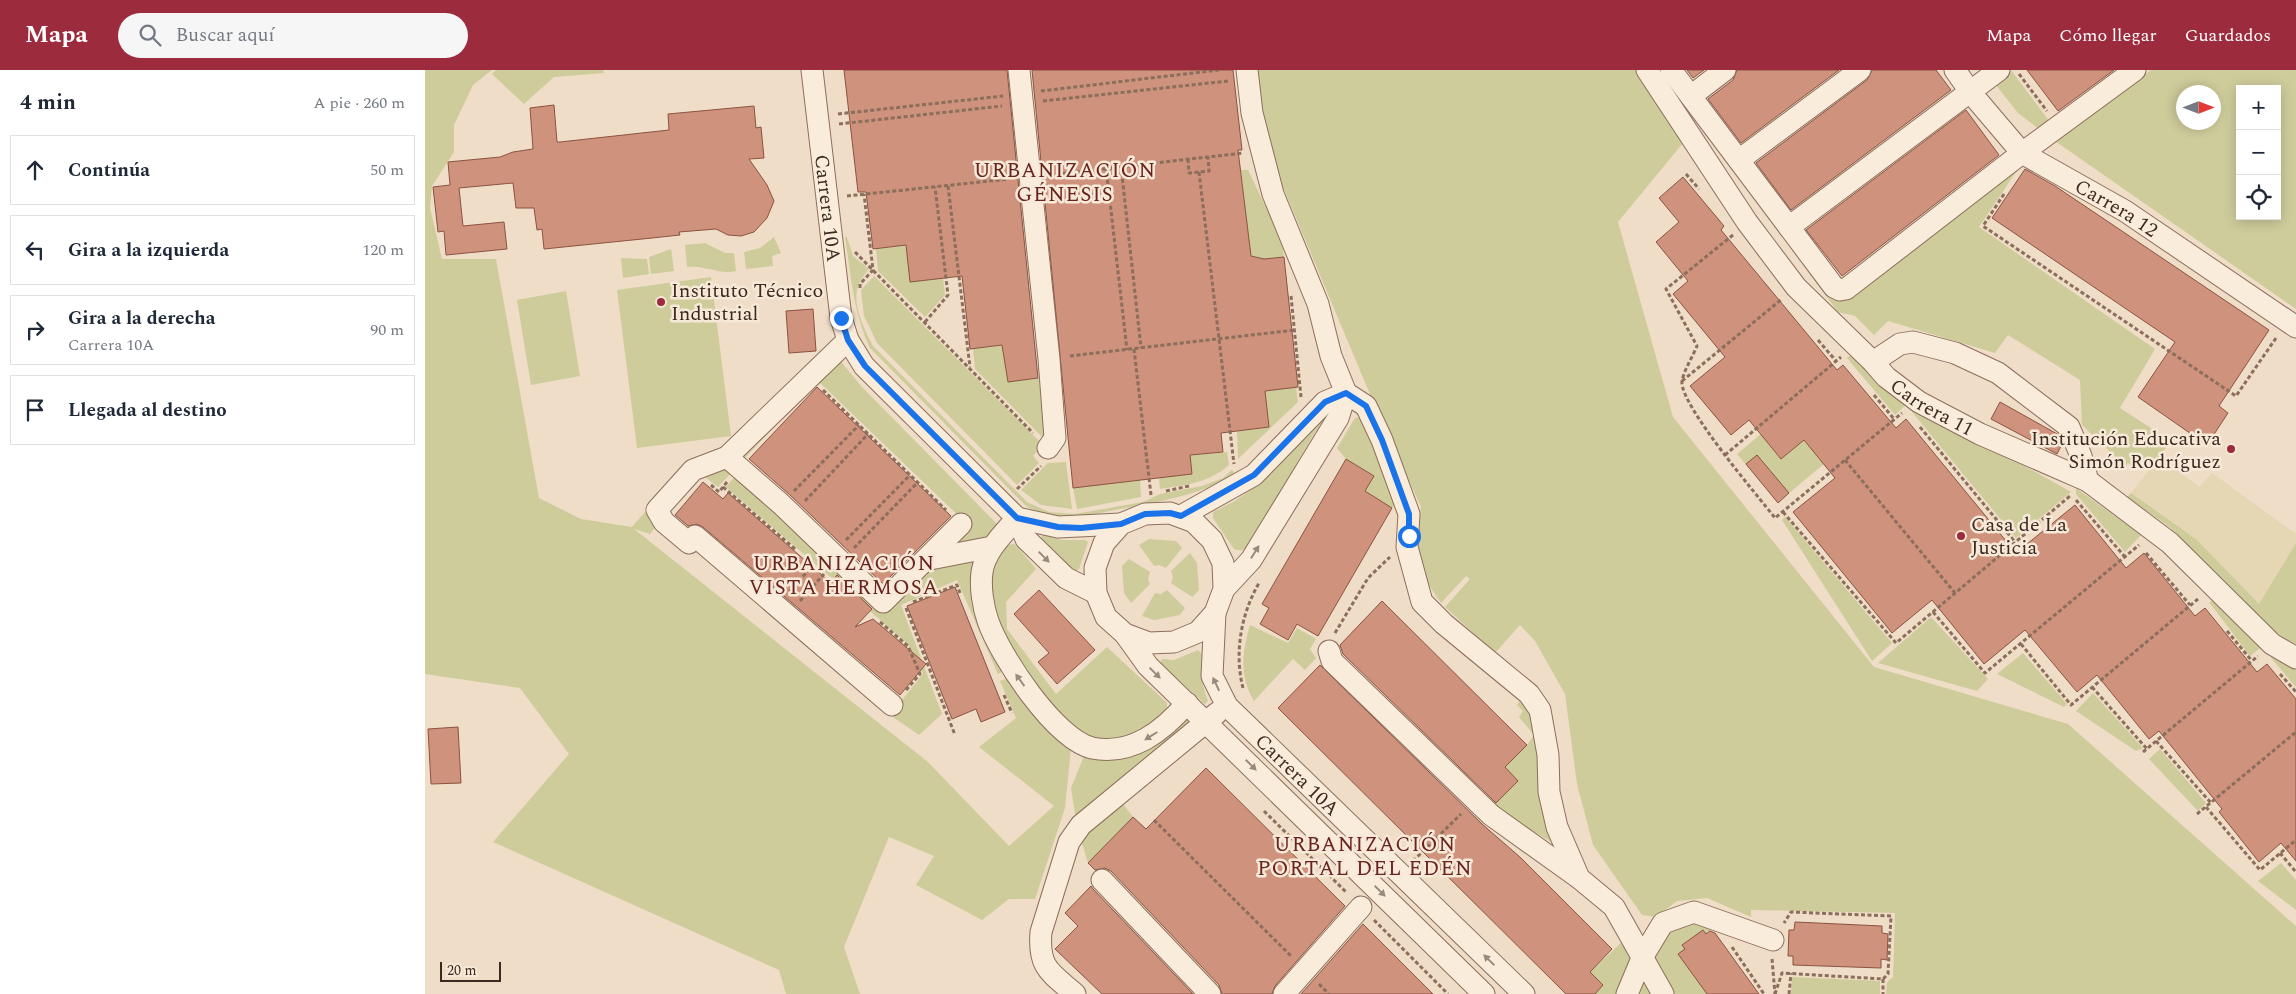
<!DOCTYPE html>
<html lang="es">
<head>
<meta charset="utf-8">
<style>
  body { margin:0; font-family:Spectral,serif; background:#f6f6f7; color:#1f2937 }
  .controls { position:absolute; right:15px; top:15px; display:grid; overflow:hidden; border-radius:0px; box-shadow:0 2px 12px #0003 }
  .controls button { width:45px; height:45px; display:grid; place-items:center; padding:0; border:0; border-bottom:1px solid #e0e1e3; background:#fff; color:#1f2937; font:25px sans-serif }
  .compass { position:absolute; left:1751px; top:15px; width:45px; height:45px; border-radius:50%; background:#fff; box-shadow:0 2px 12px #0003; rotate:90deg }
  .scale { position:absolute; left:15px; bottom:12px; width:61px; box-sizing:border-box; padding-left:5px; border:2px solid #3c2920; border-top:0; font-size:14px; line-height:18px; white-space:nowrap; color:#3c2920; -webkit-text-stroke:4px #f6e9d7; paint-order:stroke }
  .stop { position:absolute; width:15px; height:15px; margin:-11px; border:4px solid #1a73e8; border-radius:50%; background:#fff }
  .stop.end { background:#1a73e8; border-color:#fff; box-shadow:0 1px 5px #0008 }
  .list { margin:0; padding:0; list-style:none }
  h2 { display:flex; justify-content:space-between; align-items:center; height:65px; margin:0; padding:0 20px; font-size:21px }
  h2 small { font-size:16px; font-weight:400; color:#747a83 }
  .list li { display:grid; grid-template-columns:32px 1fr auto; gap:15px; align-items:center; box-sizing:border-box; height:70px; margin:0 10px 10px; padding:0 10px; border:1px solid #e0e1e3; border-radius:0px }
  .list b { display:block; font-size:19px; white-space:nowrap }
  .list p { margin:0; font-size:16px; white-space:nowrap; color:#747a83 }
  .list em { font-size:16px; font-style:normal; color:#747a83 }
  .icon { flex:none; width:28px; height:28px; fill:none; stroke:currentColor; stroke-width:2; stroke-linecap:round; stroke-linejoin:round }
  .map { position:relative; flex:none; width:1871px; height:924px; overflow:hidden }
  header { display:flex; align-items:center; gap:30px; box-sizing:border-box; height:70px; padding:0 25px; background:#9c2b3d; color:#fff }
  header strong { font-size:24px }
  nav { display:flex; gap:28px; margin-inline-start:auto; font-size:18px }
  .search { width:350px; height:45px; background:#f6f6f7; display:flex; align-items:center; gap:12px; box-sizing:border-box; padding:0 18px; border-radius:28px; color:#747a83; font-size:19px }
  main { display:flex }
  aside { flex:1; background:#fff }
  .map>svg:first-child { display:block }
  .farmland { fill:#e5d6b4 }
  .green { fill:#cecc9b; fill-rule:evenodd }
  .building { fill:#ce927d; stroke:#8b5341 }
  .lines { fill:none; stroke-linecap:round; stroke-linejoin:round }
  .minor-casing { stroke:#8c6e5c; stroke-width:23 }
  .path { stroke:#8c6e5c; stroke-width:3; stroke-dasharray:4 2.5; stroke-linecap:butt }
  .minor { stroke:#f9ecdb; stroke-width:21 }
  .oneway { fill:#9a8a7e }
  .route { stroke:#1a73e8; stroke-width:6 }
  .poi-dot { fill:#9c2b3d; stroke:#f6e9d7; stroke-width:2 }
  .labels { text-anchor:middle; stroke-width:5; stroke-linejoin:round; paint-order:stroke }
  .street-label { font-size:20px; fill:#3c2920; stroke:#f6e9d7 }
  .poi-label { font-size:20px; fill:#3c2920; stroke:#f6e9d7; text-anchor:start }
  .neighbourhood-label { font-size:21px; letter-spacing:1px; fill:#69231e; stroke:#f6e9d7 }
</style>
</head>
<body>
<header>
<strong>Mapa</strong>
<div class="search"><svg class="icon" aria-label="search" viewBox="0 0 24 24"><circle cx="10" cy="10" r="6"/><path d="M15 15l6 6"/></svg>Buscar aquí</div>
<nav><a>Mapa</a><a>Cómo llegar</a><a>Guardados</a></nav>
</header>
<main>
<aside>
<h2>4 min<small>A pie · 260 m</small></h2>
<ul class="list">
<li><svg class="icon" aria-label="ahead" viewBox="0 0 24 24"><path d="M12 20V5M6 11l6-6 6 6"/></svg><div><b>Continúa</b></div><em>50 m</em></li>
<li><svg class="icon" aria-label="left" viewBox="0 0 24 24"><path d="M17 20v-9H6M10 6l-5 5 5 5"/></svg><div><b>Gira a la izquierda</b></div><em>120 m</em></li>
<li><svg class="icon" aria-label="right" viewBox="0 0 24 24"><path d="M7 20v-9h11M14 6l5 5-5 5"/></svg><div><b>Gira a la derecha</b><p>Carrera 10A</p></div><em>90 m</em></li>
<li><svg class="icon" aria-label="arrive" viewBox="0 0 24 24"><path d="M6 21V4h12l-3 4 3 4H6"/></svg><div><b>Llegada al destino</b></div></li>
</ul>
</aside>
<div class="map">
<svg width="1871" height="924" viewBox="0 0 1871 924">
  <rect width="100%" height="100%" fill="#efddc7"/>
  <polygon class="farmland" points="1735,386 1774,417 1787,403 1871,464 1871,473 1834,535 1771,469 1706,423"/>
  <g class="green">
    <polygon points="0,0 67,0 48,15 29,55 29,82 7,116 5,138 17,189 71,189 114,428 156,449 207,457 260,396 305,379 409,276 417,293 437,317 573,455 559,476 579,601 573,604 532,510 476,535 517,644 494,665 465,645 498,604 483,574 301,417 316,399 460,536 541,453 392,310 293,417 275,403 225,464 209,459 503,692 584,776 629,736 554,677 591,648 575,611 583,608 605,641 646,678 640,738 610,829 584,829 557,850 491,815 509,786 464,767 419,877 435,924 361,924 354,900 68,772 144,684 95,618 0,604"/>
    <polygon points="71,0 178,0 179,3 129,7 99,34 67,4"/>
    <polygon points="829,0 1212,0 1258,73 1193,152 1248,347 1449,597 1643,654 1871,856 1871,924 1461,924 1462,912 1468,907 1470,843 1326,840 1326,847 1282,828 1252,831 1231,847 1217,845 1168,775 1152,714 1140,624 1110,571 1095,555 1070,583 1020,537 1045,509 1041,506 1016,533 999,508 996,493 992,469 996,437 947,329 837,67"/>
    <polygon points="1233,0 1241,0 1414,230 1599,90 1554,157 1730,279 1695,338 1746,371 1723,401 1711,392 1707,396 1703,393 1700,396 1657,355 1655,310 1583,265 1570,283 1463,251 1449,265 1430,246 1413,242"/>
    <polygon points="1578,0 1586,0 1628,56 1619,63 1593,43 1566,9"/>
    <path d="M1726 0H1871V239L1630 71ZM1815 19H1852V146H1815ZM1758 22H1788V52H1758Z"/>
    <polygon points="816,100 823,100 857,171 859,187 826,191"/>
    <polygon points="349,167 356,183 347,186 348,196 321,199 319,182 335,178"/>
    <path d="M420 167H422L428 186 444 199C440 204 435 210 433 216 427 236 439 258 448 276L602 432 624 442 650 444 718 432 735 424 777 416 798 408 807 400 810 405C773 426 727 433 685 441 670 444 654 449 639 447 626 446 614 442 602 437L445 278C428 243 426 205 420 167Z"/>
    <path d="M280 173 300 183H309L311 201C294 205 280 195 262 197L260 175Z"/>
    <polygon points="481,175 518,208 520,225 500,247 453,201 451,179"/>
    <polygon points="246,179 249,201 226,204 224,187"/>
    <polygon points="196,188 222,189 224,204 198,208"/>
    <polygon points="449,206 618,375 608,386 614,393 592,415 452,273 439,246 436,220"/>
    <polygon points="286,207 306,366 212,378 192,220"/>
    <polygon points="141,221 155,306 106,315 92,230"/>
    <polygon points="578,275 583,311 614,308 620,370 550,299 548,279"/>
    <polygon points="1430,282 1488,328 1470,345 1422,288"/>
    <polygon points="871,317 873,332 813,389 812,361 844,357 840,321"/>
    <polygon points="1493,336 1646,422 1591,468 1487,342"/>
    <path d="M904 343 890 362 823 475C819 481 816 481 809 479L788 448V442L810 431 835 413Z"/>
    <polygon points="1359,345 1399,394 1364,423 1344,399 1333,409 1312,384 1336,364 1356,389 1367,380"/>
    <polygon points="938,347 971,433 967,438 940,421 949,406 921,389 912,378 930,348"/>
    <path d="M802 382 804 395C784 413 760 415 735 419L734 408 765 385Z"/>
    <polygon points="641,392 647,439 616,435 596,420 623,393"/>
    <polygon points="715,410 716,427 652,439 648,418"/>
    <polygon points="1651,418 1716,465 1700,482 1651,424"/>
    <path d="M1706 423 1771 469 1834 534 1871 473V575C1827 549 1790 503 1754 466 1740 451 1719 440 1702 427Z"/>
    <polygon points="1360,447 1467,573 1447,591 1357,450"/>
    <polygon points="618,465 637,470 660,470 663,472 654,499 650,501 615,469"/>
    <polygon points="724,469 751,471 757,478 741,498 734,495 729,496 714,475"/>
    <path d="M590 474 611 499 581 532 582 559 631 624 682 577 742 633V642C730 654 711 665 694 670 677 675 646 660 635 648 626 638 618 625 610 614 592 591 574 564 567 535 563 518 566 474 590 474Z"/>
    <polygon points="765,483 772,493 774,520 767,527 746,513 748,507 746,501"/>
    <polygon points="704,489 725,502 723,509 725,514 706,533 699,523 697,496"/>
    <polygon points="742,520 760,538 755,545 729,550 717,546 730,523 736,524"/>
    <polygon points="1788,531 1839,575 1825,586 1784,532"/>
    <polygon points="1506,547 1563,609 1552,621 1453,593"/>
    <path d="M825 555 863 573 872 558 891 569 885 579 891 588 880 600 868 589 829 631C814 606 817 582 825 555Z"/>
    <path d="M773 580 777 584C774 601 777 615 783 631L780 634 735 593 737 589 749 590Z"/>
    <polygon points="1598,583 1642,634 1639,637 1572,604"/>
    <polygon points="1849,585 1871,600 1871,617 1846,588"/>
    <polygon points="1668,623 1718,678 1711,681 1651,641"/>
    <polygon points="1096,629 1106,641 1130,774 1072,741 1070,734 1093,711 1080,697 1102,675 1109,665 1094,647 1098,641 1092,635"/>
    <polygon points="761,647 779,663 698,734 708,747 663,793 652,756 646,718 659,686 700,688"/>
    <polygon points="1735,679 1781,733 1773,741 1724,689"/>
    <polygon points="1856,793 1871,810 1871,840 1833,811"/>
    <polygon points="1267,853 1287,859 1281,864 1278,860 1257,875 1260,879 1253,884 1282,924 1211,924 1228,884 1245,861"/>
    <polygon points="1201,868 1209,886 1193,924 1170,924 1178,915 1165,902"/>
    <polygon points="1367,907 1455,911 1455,924 1366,924"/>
  </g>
  <g class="building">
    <polygon points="419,0 582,0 613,308 583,312 577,275 545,279 537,206 485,212 481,175 448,179 441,122 433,122"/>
    <polygon points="607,0 808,0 817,80 813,80 826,186 839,189 859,187 873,317 840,321 844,357 796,363 798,382 765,385 767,404 648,418"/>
    <polygon points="1262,0 1279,0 1268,8"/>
    <polygon points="1312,0 1414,0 1316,73 1283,29 1308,10"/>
    <polygon points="1447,0 1511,0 1526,20 1366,140 1331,93 1442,10"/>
    <polygon points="1602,0 1689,0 1633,41"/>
    <polygon points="129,35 132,72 135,72 244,60 243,44 329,36 331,58 336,57 339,88 324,89 342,115 349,131 342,148 329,162 316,166 303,165 291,159 254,162 255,165 227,168 119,179 117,159 112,160 109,138 91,138 88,113 34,118 38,156 79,152 82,179 21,185 19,161 13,162 8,117 25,115 23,92 75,87 88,82 108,79 105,38"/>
    <polygon points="1541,40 1574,85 1417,206 1381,160"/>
    <polygon points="1600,99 1630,116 1844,260 1794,336 1803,343 1782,375 1713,327 1750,272 1567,148"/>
    <polygon points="1258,107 1299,156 1296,160 1412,300 1418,295 1471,358 1481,349 1591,483 1650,435 1701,498 1719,483 1770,546 1780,538 1832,602 1842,594 1871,629 1871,791 1856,773 1834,792 1794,742 1797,739 1734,661 1724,669 1672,605 1652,622 1600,560 1559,594 1507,530 1467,563 1368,442 1410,408 1379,370 1356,389 1324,350 1306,365 1265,316 1300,287 1248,224 1263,211 1231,172 1254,152 1234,128"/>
    <polygon points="388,239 391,281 364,283 361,241"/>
    <polygon points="392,317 526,446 458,514 365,425 324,389"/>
    <polygon points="1575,332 1634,365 1637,374 1632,384 1566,349"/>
    <polygon points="1332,385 1364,423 1353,433 1321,394"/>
    <polygon points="921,389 949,406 940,421 967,438 893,566 872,554 863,570 835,554 844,538 837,534"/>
    <polygon points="278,412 298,429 303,423 406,513 412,505 447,539 430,557 448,549 501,594 475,625 278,457 272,454 263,456 250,445"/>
    <polygon points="530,517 580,642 556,652 551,639 527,649 482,536"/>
    <polygon points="614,520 670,580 632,614 613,592 624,583 589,544"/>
    <polygon points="957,531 1102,675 1080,697 1093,711 1071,733 918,584 915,575"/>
    <polygon points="895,595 1057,754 1096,788 1187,879 1165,902 1178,915 1170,924 1141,924 853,638"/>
    <polygon points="33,657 36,713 6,714 3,659"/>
    <polygon points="781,698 920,836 850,916 847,924 797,924 794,915 686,801 680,798 670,800 663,793 708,747 721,759"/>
    <polygon points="666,816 668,819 768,924 677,924 630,879 653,856 640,843"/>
    <polygon points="1370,852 1457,856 1457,863 1463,864 1462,890 1456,889 1456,898 1368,895 1368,886 1363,886 1364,860 1369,860"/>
    <polygon points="938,854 1008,924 876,924"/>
    <polygon points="1278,860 1281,864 1285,861 1290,863 1334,924 1282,924 1253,884 1260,879 1257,875"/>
  </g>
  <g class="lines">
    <defs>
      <g id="minor">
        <path id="s1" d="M387 0 416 248 423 270 439 296 592 448 601 469 641 508 671 523"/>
        <polyline points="594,0 624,289 630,368 623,378"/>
        <polyline points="822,0 827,43 848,124 893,234 906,286 921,323 941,336 957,370 984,444 982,477 997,532 1019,554 1104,624 1115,640 1123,685 1124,722 1132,757 1154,808 1189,837 1238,924"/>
        <path id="s2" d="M1222 0 1322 152 1371 217 1448 292 1461 307 1494 332 1555 364 1663 411 1745 473 1847 574 1871 588"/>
        <polyline points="1246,0 1409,217 1415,220 1421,219 1597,83 1710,0"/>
        <path id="s3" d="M1530 0 1546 23 1597 83 1700 141 1871 257"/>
        <polyline points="1266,26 1300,0"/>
        <polyline points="1314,90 1435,0"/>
        <polyline points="1364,157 1574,0"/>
        <polyline points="423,270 302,387 268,400 232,440 239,452 264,473 270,466 467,635"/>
        <polyline points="1448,292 1475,274 1488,272 1530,283 1573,303 1644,357 1656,386 1663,411"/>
        <polyline points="302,387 356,434 458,532 536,454"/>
        <polyline points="756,446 829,405 900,332 921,323"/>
        <path d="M592 448C579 463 560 481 557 502 555 517 558 537 563 551 575 586 630 669 667 678 707 686 738 661 762 633"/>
        <polyline points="592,448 633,457 696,454"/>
        <polyline points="500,490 567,477"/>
        <polyline points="799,519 798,493 787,470 769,452 745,443 720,444 696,454 679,473 670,498 671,523 681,547 700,564 724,573 749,572 773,562 790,543 799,519 826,490 913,348 921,323"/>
        <path id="s4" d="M790 543 787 606 802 636 1099 924"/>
        <polyline points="700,564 723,596 1059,924"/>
        <polyline points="904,581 907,591 1066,745 1154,808"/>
        <polyline points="677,810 785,924"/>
        <path d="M650 924C625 902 613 898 616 862L644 772 656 755 792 643"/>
        <polyline points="859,924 936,837"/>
        <polyline points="1202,924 1218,886 1238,853 1269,842 1348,870"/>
      </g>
    </defs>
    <use href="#minor" class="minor-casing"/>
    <g class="path">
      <polyline points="1594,4 1622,41"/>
      <polyline points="616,21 794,0"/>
      <polyline points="618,31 803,11"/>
      <polyline points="413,44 578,26"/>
      <polyline points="414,54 577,36"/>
      <polyline points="763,89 764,103 784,101 783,87"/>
      <polyline points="696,96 716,278"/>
      <polyline points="681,97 702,280"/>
      <polyline points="774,102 809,394"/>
      <polyline points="1261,104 1274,119"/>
      <polyline points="625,105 818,83"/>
      <polyline points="523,116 545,297"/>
      <polyline points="1579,124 1558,156 1811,326 1851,268"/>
      <polyline points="422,126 584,109"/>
      <path d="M1308 165 1241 219 1272 276C1268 286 1259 300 1257 311 1254 334 1333 426 1350 448L1477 343"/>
      <polyline points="430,182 608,363"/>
      <polyline points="435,218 435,214 448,200 439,124"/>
      <polyline points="866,226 876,327"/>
      <polyline points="500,252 523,225 510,117"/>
      <polyline points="1393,270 1411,291"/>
      <polyline points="709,279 726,425"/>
      <polyline points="645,286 870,260"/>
      <polyline points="1257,311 1357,229"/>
      <polyline points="398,320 521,440"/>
      <polyline points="1449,325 1469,349"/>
      <polyline points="1495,357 1590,472"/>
      <polyline points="1300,385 1416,287"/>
      <polyline points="1420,390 1530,523"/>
      <polyline points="286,415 294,422 302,412"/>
      <polyline points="298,417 370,479"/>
      <polyline points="592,419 616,396"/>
      <polyline points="369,421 434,355"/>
      <polyline points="741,421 764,416"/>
      <polyline points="1651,430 1700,487"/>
      <polyline points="380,431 443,364"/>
      <polyline points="1358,442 1471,573 1645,426"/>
      <polyline points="421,470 485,405"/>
      <polyline points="429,478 493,412"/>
      <polyline points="1721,483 1765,535"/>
      <polyline points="365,521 388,495"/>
      <polyline points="375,531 399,504"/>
      <polyline points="488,532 532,515 535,523"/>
      <polyline points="481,538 530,665"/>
      <polyline points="1508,542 1560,603 1714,475"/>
      <polyline points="455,552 483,576 495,604 481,620"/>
      <polyline points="1802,561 1827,591"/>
      <polyline points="910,563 943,508 965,487"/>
      <polyline points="1596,574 1646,635 1773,529"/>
      <polyline points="1855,604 1871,622"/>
      <polyline points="1667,617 1722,679"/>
      <path d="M818 618C809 583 816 544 834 513"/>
      <polyline points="579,625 587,643"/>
      <polyline points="1731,671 1786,733"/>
      <polyline points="1718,682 1833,586"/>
      <polyline points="1781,737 1835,800 1871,770"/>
      <polyline points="839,741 922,823"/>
      <polyline points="1772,744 1871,662"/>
      <polyline points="729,750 867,887"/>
      <polyline points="1855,783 1871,802"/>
      <polyline points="988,791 1036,744"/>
      <polyline points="949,850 1023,924"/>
      <polyline points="1307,877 1339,924"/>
      <polyline points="1347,889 1350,924"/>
      <polyline points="1458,909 1458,924"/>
      <polyline points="894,914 904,924"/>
      <polyline points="1350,924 1357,903 1458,909 1463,904 1466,846 1366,842 1359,853"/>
      <polyline points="1364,924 1366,903"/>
    </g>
    <use href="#minor" class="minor"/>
  </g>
  <defs><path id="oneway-solid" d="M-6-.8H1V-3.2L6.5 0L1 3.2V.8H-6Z" transform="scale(1.25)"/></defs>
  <g class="oneway">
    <use href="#oneway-solid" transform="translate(830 482) rotate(-58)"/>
    <use href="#oneway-solid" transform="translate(619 487) rotate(45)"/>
    <use href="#oneway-solid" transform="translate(730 603) rotate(44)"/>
    <use href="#oneway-solid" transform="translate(595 610) rotate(-126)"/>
    <use href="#oneway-solid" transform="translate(791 614) rotate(-115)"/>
    <use href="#oneway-solid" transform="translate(726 666) rotate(148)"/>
    <use href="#oneway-solid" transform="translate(826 695) rotate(45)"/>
    <use href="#oneway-solid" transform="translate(955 821) rotate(45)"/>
    <use href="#oneway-solid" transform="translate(1064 890) rotate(-136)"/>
  </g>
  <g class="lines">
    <polyline class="route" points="416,248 423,270 440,296 592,448 633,457 656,458 696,454 720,444 745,443 756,446 829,405 900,332 921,323 941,336 957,370 984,444 984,466"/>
  </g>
  <g class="poi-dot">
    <circle cx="236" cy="232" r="5"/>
    <circle cx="1806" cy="379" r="5"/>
    <circle cx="1536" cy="466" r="5"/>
  </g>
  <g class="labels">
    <g class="street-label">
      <text dy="7" stroke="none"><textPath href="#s1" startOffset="139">Carrera 10A</textPath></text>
      <text dy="7" stroke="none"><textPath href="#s3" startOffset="216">Carrera 12</textPath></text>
      <text dy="7" stroke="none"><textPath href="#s2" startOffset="446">Carrera 11</textPath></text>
      <text dy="7" stroke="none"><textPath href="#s4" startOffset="195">Carrera 10A</textPath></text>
    </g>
    <g class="poi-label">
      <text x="246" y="227">Instituto Técnico<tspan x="246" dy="23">Industrial</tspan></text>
      <text x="1796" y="375" text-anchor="end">Institución Educativa<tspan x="1796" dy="23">Simón Rodríguez</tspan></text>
      <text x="1546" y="461">Casa de La<tspan x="1546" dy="23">Justicia</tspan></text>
    </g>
    <g class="neighbourhood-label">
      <text x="640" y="107">URBANIZACIÓN<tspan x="640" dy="24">GÉNESIS</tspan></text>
      <text x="419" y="500">URBANIZACIÓN<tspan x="419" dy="24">VISTA HERMOSA</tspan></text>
      <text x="940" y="781">URBANIZACIÓN<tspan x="940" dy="24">PORTAL DEL EDÉN</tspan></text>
    </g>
  </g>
</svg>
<div class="controls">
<button>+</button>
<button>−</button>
<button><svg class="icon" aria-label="locate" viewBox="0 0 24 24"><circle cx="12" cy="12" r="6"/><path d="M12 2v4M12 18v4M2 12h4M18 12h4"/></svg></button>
</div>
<svg class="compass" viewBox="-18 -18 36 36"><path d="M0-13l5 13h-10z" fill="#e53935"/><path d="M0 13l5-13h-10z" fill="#747a83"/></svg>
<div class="scale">20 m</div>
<div class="stop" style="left:984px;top:466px"></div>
<div class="stop end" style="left:416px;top:248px"></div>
</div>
</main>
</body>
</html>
